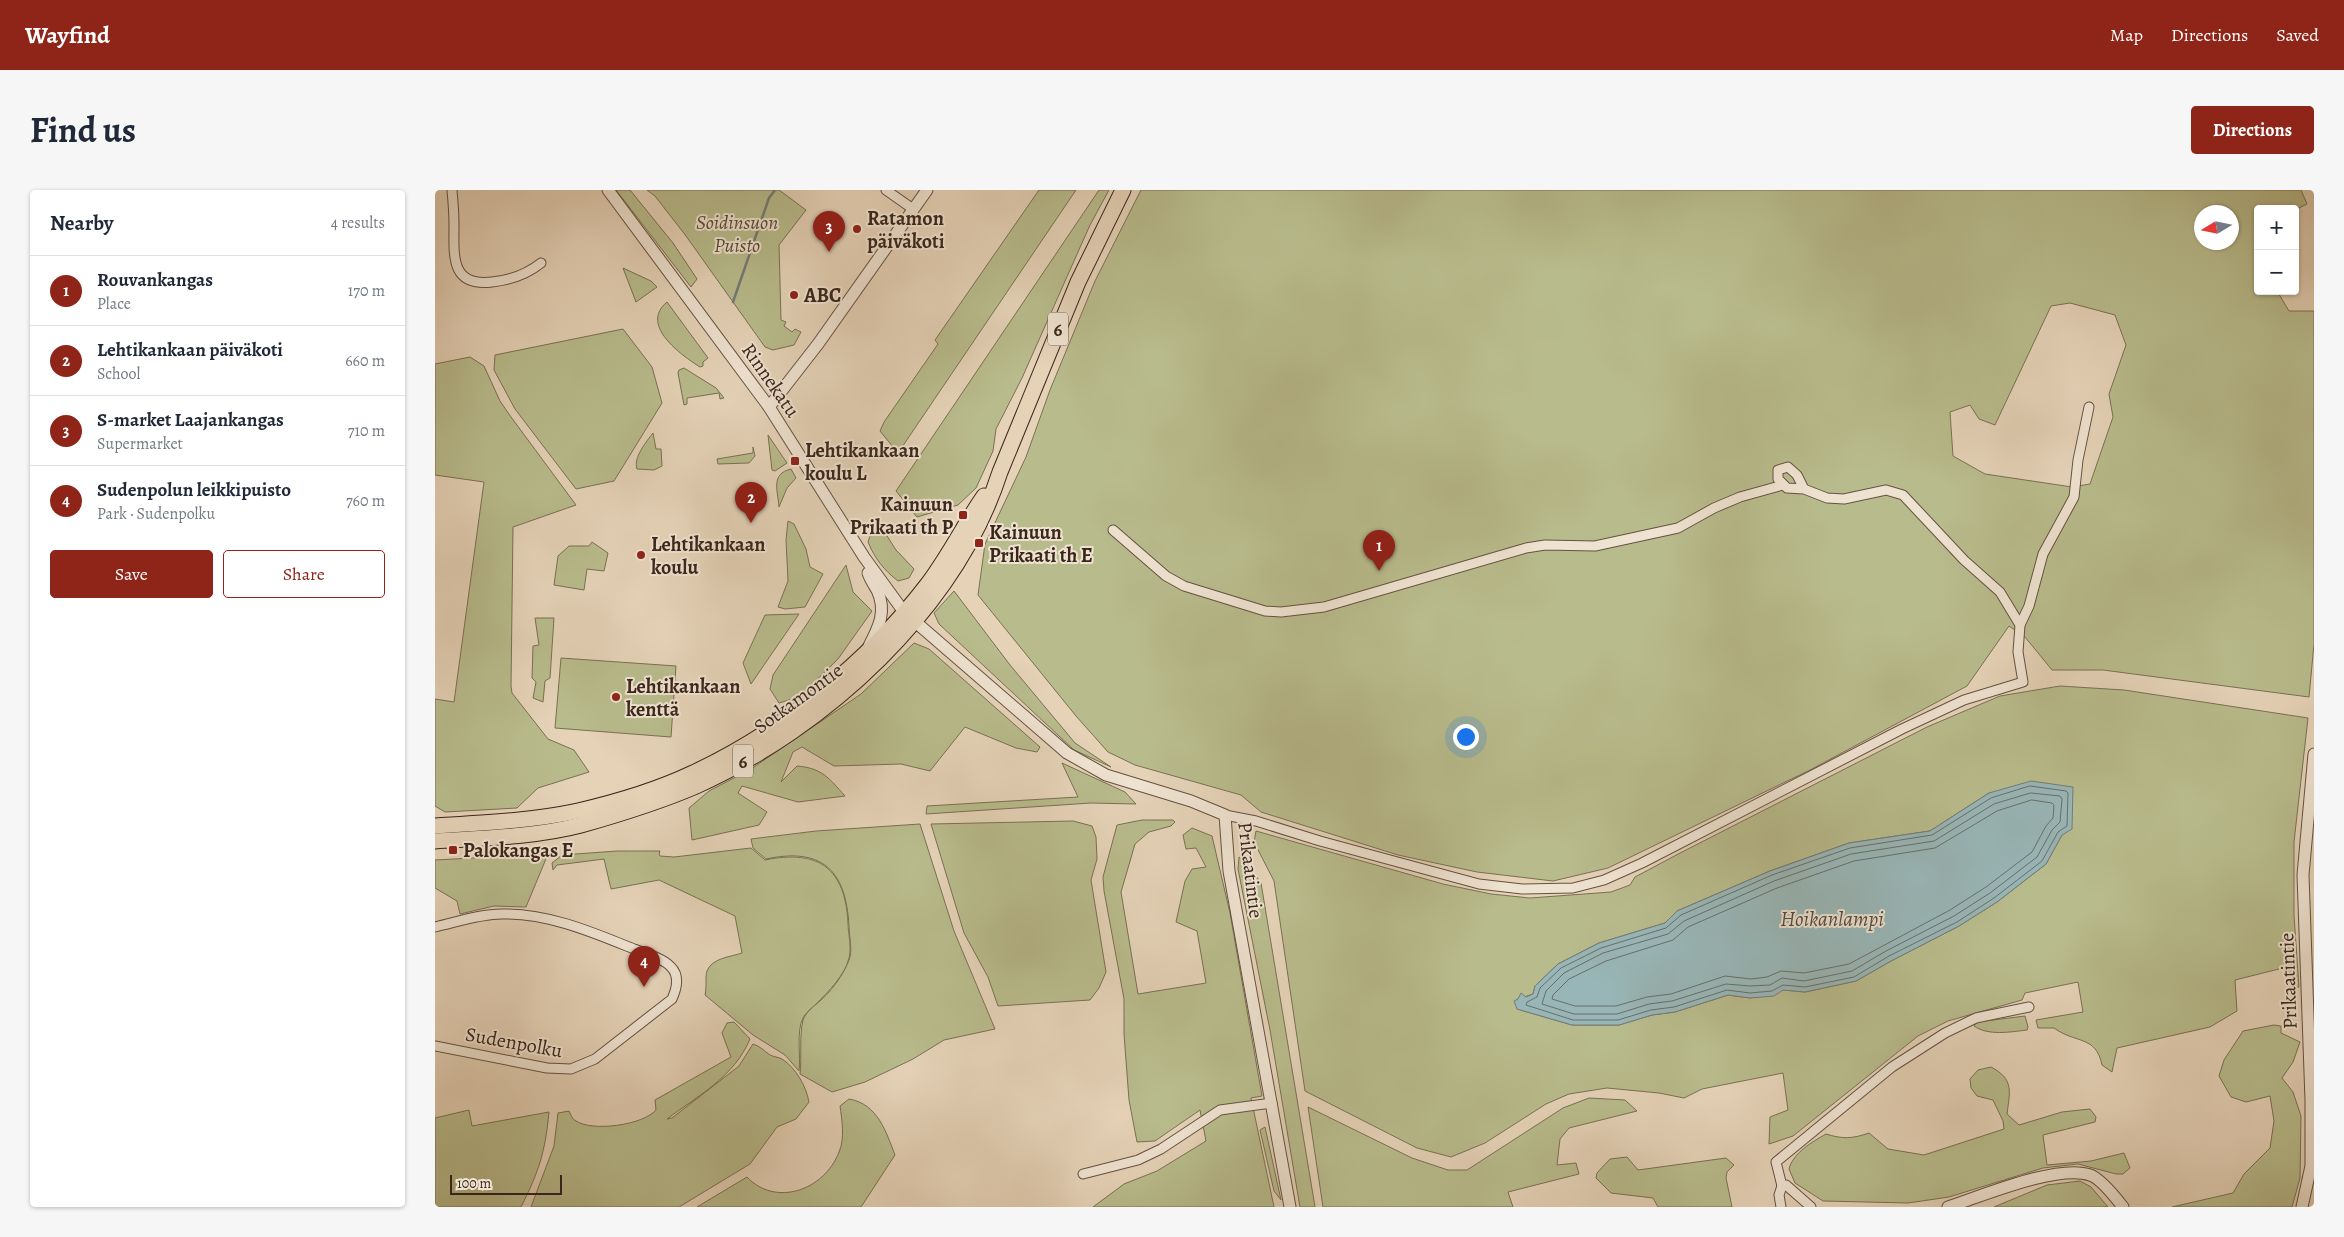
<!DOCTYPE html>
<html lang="en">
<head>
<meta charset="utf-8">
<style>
  body { margin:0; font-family:Alegreya,serif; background:#f6f6f7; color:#1f2937 }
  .controls { position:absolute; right:15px; top:15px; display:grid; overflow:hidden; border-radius:5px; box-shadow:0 1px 4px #0004 }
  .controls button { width:45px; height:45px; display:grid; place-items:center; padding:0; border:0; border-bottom:1px solid #e0e1e3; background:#fff; color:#1f2937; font:25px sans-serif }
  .compass { position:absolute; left:1759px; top:15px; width:45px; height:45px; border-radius:50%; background:#fff; box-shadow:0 1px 4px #0004; rotate:260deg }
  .scale { position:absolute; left:15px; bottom:12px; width:112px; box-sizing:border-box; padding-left:5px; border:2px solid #3b261c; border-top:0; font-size:14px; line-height:18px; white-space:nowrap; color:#3b261c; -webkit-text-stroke:4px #eee2d0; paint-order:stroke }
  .you { position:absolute; left:1030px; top:546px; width:18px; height:18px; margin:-12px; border:4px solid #fff; border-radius:50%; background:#1a73e8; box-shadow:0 0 0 8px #1a73e833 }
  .badge { display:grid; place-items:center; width:32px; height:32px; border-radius:50%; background:#8f2418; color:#fff; font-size:16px; font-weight:700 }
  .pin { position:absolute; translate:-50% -41px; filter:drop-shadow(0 1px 2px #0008) }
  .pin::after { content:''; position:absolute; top:26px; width:18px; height:15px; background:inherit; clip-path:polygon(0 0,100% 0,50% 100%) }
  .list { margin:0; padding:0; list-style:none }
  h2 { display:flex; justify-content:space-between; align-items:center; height:65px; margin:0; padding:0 20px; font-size:21px }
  h2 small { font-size:16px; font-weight:400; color:#747a83 }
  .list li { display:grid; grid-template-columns:32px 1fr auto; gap:15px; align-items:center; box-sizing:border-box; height:70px; padding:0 20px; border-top:1px solid #e0e1e3 }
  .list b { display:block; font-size:19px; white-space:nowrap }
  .list p { margin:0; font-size:16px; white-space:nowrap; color:#747a83 }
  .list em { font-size:16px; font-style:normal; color:#747a83 }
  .actions { display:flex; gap:10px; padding:15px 20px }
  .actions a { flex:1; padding:11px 0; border:1px solid #8f2418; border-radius:5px; text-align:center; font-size:18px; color:#8f2418 }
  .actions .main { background:#8f2418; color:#fff }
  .map { position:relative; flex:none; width:1879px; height:1017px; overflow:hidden; border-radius:5px }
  header { display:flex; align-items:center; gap:30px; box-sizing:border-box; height:70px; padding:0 25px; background:#8f2418; color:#fff }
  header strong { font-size:24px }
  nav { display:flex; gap:28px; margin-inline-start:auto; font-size:18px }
  .intro { display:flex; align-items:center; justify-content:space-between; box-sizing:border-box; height:120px; padding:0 30px }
  h1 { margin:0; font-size:35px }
  .button { padding:12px 22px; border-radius:5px; background:#8f2418; color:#fff; font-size:18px; font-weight:700 }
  main { display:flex; gap:30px; padding:0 30px }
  aside { flex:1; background:#fff; border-radius:5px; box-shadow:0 1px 4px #0004 }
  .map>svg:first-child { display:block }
  .green { fill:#b8bb8c; stroke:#7a7054; fill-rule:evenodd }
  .water { fill:#98b6b7; stroke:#737c79 }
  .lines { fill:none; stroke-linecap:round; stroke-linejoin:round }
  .shore { stroke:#6a6e6a; stroke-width:1 }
  .stream { stroke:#737c79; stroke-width:2.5 }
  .minor-casing { stroke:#665143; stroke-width:11 }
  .tertiary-casing { stroke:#665143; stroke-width:13 }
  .trunk-casing { stroke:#3b261c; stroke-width:17 }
  .minor { stroke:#eee2d0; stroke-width:9 }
  .tertiary { stroke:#eee2d0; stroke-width:11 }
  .trunk { stroke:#e5d2b7; stroke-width:15 }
  .poi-dot { fill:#8f2418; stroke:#eee2d0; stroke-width:2 }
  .labels { text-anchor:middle; stroke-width:4; stroke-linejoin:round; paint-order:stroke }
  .shield { fill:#eee2d0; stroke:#715e52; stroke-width:1 }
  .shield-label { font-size:19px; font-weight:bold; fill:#3b261c }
  .poi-label { font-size:20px; font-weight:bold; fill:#3b261c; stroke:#eee2d0; text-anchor:start }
  .park-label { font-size:20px; font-style:italic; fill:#5a4b38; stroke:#eee2d0 }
  .street-label { font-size:20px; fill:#3b261c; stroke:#eee2d0 }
  .water-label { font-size:21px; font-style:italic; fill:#524a43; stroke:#eee2d0 }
</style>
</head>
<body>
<header>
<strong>Wayfind</strong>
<nav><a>Map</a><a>Directions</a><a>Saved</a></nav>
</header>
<div class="intro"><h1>Find us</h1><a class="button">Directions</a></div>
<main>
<aside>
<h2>Nearby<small>4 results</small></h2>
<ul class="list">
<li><span class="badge">1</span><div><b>Rouvankangas</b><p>Place</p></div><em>170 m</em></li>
<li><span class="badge">2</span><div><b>Lehtikankaan päiväkoti</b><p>School</p></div><em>660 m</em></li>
<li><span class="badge">3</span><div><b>S-market Laajankangas</b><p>Supermarket</p></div><em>710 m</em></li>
<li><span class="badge">4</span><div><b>Sudenpolun leikkipuisto</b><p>Park · Sudenpolku</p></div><em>760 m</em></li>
</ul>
<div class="actions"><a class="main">Save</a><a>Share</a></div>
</aside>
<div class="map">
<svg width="1879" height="1017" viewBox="0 0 1879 1017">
  <rect width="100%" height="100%" fill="#e5d2b7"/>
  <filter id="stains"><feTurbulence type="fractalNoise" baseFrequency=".004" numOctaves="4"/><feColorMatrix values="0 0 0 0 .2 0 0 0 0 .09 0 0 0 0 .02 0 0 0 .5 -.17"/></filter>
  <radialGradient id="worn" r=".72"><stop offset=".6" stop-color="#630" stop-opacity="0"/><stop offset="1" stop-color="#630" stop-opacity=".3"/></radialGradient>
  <g class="green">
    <polygon points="181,0 195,0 238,53 262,89 256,97"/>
    <polygon points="212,0 344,0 371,20 344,55 346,130 351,132 349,136 357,142 360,139 366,142 359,155 338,160 330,157 251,46 220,6"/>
    <polygon points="604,0 641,0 463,263 445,241 449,232 503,154 500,150"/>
    <polygon points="664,0 674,0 655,35 587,188 561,239 558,261 541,298 523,315 482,327 461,301"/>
    <path d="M706 0H1866L1872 14 1860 20 1823 19V101H1842L1854 121H1879V454L1874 507 1668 480H1617L1590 447 1574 436 1532 496 1375 580 1173 678 1118 691 1042 682 963 665 826 622 806 605 700 575 673 562 641 526 543 405 550 354 591 267 615 200 660 91ZM1766 22H1796V52H1766ZM1635 113 1680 125 1691 155 1674 204 1678 227 1655 294 1637 297 1550 284 1518 266 1515 222 1535 215 1544 229 1560 235 1616 116Z"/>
    <polygon points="188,78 216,91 222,97 201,112"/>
    <path d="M232 112 273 168 268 172V176L265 177C246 165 204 135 232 112Z"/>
    <polygon points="188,139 217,177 227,213 179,291 141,299 80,219 59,180 60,165"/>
    <polygon points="35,167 49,176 65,211 76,227 141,315 78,337 76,496 77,503 113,549 139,560 154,582 103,598 82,618 10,622 0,616 0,509 19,512 49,292 0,285 0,174"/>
    <polygon points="249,178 281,198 289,208 285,209 284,203 252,208 252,214 249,215 243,183 244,180"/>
    <path d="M218 243 221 259H226L227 276 219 280 202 279C198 268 211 252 218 243Z"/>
    <polygon points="333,245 352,273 340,281 337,280"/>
    <polygon points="318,257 320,266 314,273 283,274 282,269 318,263"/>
    <path d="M356 279 361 288 352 298 344 317C343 301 335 284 356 279Z"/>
    <polygon points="353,331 359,334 371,359 375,377 388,384 370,417 350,419 343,417 353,391 351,350"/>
    <path d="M447 338 461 360 479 379 474 388 463 391C449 380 440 369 433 352L437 340Z"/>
    <polygon points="157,352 173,363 169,381 152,379 149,400 119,395 123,366 134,356 154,356"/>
    <polygon points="411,375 418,402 437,421 403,469 364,507 344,513 335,499 338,485"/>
    <polygon points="519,401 575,475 640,553 676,577 639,560 504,434 499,423"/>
    <polygon points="364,424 316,494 308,473 330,425"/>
    <polygon points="100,428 119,428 115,488 110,491 108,512 98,508 101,492 97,488 98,456 104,455"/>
    <path d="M479 453 494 459 605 557 602 562 581 558 530 537 495 581 466 574 399 576 367 557 358 562 346 592 362 576C387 578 394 588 410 606L363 612 307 596 303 603 332 622 324 635 257 650 254 618 274 601 316 579 426 504Z"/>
    <polygon points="126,468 241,476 236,547 120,538"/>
    <path d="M1625 496 1689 500 1873 528 1859 652V726L1864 797 1855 800 1852 777 1800 790 1802 821 1775 837 1682 858 1677 882 1667 875C1661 845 1641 854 1619 838H1603L1601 830 1648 822 1643 792 1590 803 1587 810 1513 831 1483 846 1358 946 1334 954 1335 927 1353 920 1348 883 1267 899 1249 908 1224 903 1172 898 1134 904 1111 914 1050 953 1016 967 982 958 870 901 839 691 819 652 821 641 1008 694 1056 704 1095 708 1176 702 1195 695 1200 687 1247 662 1492 537 1565 506ZM1554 603 1627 645 1611 674 1562 712 1524 736 1456 771 1421 791 1370 802 1348 800 1315 808 1293 805 1240 822 1217 825 1184 835H1137L1082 819 1083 809 1098 804 1100 796 1123 774 1164 753 1230 733 1242 721 1335 681 1414 653 1495 641Z"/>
    <polygon points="627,573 690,602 701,614 656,613 491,624 492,616 643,607"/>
    <polygon points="707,630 738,630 740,632 736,636 714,642 700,654 686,702 703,804 771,793 762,741 741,732 750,691 757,679 771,677 761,658 751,659 748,645 757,638 777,646 795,723 827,906 816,908 839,1017 658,1017 689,994 722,981 771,951 765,920 720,951 702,952 694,910 689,844 689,809 669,701 668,687 682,635"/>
    <polygon points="638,631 657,636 661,647 662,669 656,690 671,782 664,798 655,810 563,816 553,787 529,743 496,634"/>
    <path d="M485 634 519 741 560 839 509 850 478 869 430 892 397 902 365 884C367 867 364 846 368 830 371 820 387 811 394 802 402 793 410 781 414 770 418 761 414 746 414 736 411 680 387 657 331 669L318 658 316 649 381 641Z"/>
    <path d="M316 658 330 670C384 659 410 678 413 733 413 743 417 758 414 768 410 785 393 802 381 814 377 818 370 823 368 828 361 841 366 866 364 881L350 865 318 845 270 805C272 797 270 787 272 781 277 768 295 767 307 763L300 726 224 690 176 699 169 669 122 675 118 680 117 673 127 665 182 661H225L224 664 225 666 239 667Z"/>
    <polygon points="113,664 91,717 59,716 25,724 22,711 0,698 0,670"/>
    <polygon points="804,667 811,672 826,693 880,1017 865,1017 835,840 803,679"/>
    <path d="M1590 826 1593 837 1592 840C1575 842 1553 846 1539 836L1542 832Z"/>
    <path d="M299 832 315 849C299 887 264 905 232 929L237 928 304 876 318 854C325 856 329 861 335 865 339 867 343 867 347 869 361 878 371 896 374 912L361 929 342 937 315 974 244 1017H96L119 956 123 923 134 921C136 925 137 929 141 931 158 942 208 935 221 920L220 910 296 867 287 843 292 833Z"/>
    <polygon points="1839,835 1846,836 1846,843 1865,852 1858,872 1847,888 1858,902 1866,926 1865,988 1857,1017 1737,1017 1798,1003 1809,984 1835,958 1839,931 1835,906 1811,912 1796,907 1784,886 1789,870 1808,841"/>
    <path d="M1556 877C1579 889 1575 901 1572 924L1584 935 1627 922 1655 919 1661 927 1660 932 1608 945 1612 975 1656 971 1689 963 1695 978 1688 984H1681L1643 974 1608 978 1514 1007 1473 1013 1388 1011 1360 993 1354 979C1358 963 1377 952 1391 944 1407 949 1417 949 1434 943L1453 959 1489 965 1569 939 1568 931 1558 910 1542 906 1536 898 1535 889 1543 880Z"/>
    <polygon points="1154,908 1190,910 1202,921 1134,938 1125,949 1122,975 1141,973 1144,984 1073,1002 1078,1017 888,1017 873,917 977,968 1013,980 1032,980 1128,918"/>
    <path d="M414 909C443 914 451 942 460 965L426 1017H262L312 987C340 1017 389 1001 404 962 410 949 407 930 405 916Z"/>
    <path d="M34 920 37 936 114 922C110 963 104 981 86 1017H0V928Z"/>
    <polygon points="830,937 846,1010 839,1001 825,940"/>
    <polygon points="1192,967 1203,980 1291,968 1299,975 1292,982 1291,988 1297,1017 1223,1017 1218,1008 1176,1003 1161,988 1162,983 1175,969"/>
    <polygon points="1645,991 1656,997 1673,1017 1559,1017 1612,995"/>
  </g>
  <polygon class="water" points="1596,591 1638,597 1637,639 1627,645 1611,674 1562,712 1524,736 1456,771 1421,791 1370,802 1348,800 1339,806 1315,808 1293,805 1240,822 1217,825 1184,835 1137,835 1082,819 1079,811 1083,809 1086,803 1091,807 1098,804 1100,796 1123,774 1164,753 1230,733 1242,721 1335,681 1414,653 1495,641 1554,603"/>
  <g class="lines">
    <g class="shore">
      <polygon points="1595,596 1631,601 1633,603 1632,636 1623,642 1607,671 1559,708 1522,732 1454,766 1419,787 1370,797 1348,795 1337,801 1315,803 1292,800 1239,817 1216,820 1183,830 1138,830 1091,815 1092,812 1102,807 1105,798 1126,778 1166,758 1231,738 1246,725 1337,685 1415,658 1497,645 1556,608"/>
      <polygon points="1596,603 1625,606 1627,609 1625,632 1617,640 1602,667 1555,703 1519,726 1451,761 1417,781 1369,791 1347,788 1335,795 1315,796 1291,794 1237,811 1214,814 1182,824 1139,824 1107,814 1111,801 1129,783 1168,763 1233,744 1249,731 1339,691 1416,664 1499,651 1559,614"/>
      <polygon points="1597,610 1617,613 1619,615 1618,628 1611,636 1597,662 1551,697 1515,720 1414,774 1369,783 1346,781 1332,787 1316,789 1290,786 1236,804 1212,807 1181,816 1140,816 1117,809 1118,805 1134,789 1171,771 1238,750 1253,737 1342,698 1419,671 1500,658 1562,621"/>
    </g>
    <polyline class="stream" points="298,112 334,8 340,0"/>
    <defs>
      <g id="minor">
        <path d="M17 0C18 11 19 23 19 35 19 65 15 97 57 92 76 90 91 85 106 73"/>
        <polyline points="451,0 478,19"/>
        <polyline points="1369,299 1362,285 1353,277 1343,280 1343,289 1352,298 1369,299 1392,308 1409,309 1451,300 1468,305 1529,370 1565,402 1585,435"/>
        <polyline points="678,340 731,386 749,396 830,421 846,422 889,417 1091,358 1110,355 1160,356 1243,338 1279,318 1305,307 1348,295"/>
        <polyline points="790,625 821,631 885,651 1044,694 1087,699 1138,698 1169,690 1207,673 1467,539 1529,510 1588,492 1583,462 1585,435 1594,416 1608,364 1639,307 1643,270 1654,217"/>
        <path d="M0 737C22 732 45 724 67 724 113 723 157 742 199 759 210 763 228 768 236 777 245 786 242 798 237 809L160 869 136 879 112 878 0 856"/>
        <polyline points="648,984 703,970 726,959 785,920 837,913"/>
        <polyline points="1347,996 1351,995 1376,1017"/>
        <polyline points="1346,1017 1344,1005 1347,996 1341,972 1457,877 1510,843 1541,828 1594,817"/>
      </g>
      <g id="tertiary">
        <polyline points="173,0 334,217 429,367 469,422 632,563 671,585 756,611 790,625 794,681 855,1017"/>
        <polyline points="334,217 383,154 492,0"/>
        <path d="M433 383C435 389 439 395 442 400 452 421 444 437 434 456"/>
        <path d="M1513 1017C1547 1006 1622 974 1655 985 1665 988 1681 1008 1688 1017"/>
        <polyline points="1867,1017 1876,976 1876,910 1868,685 1879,564"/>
      </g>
      <g id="trunk">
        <path d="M0 636C48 633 96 631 143 621 182 612 222 600 258 583 346 542 433 472 492 395 514 366 529 335 549 306"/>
        <path d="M0 651C48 648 100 647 146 635 185 624 224 612 261 596 390 538 521 419 565 282L643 92 688 0"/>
      </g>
    </defs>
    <use href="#minor" class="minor-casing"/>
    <use href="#tertiary" class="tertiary-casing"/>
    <use href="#trunk" class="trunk-casing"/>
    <use href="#minor" class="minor"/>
    <use href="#tertiary" class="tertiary"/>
    <use href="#trunk" class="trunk"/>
  </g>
  <g class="poi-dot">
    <circle cx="422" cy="39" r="5"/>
    <circle cx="359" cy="105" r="5"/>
    <rect x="355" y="266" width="10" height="10" rx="2.5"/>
    <rect x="523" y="320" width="10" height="10" rx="2.5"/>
    <rect x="539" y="348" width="10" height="10" rx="2.5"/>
    <circle cx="206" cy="365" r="5"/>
    <circle cx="181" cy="507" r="5"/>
    <rect x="13" y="655" width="10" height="10" rx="2.5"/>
  </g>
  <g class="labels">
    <g class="shield">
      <rect x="613" y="122.5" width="20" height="33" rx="4"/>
      <rect x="298" y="554.5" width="20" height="33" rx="4"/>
    </g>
    <g class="shield-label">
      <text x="623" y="146">6</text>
      <text x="308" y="578">6</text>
    </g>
    <g class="poi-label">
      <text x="432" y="35">Ratamon<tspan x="432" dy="23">päiväkoti</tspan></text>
      <text x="369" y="112">ABC</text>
      <text x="370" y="267">Lehtikankaan<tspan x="370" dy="23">koulu L</tspan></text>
      <text x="518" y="321" text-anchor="end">Kainuun<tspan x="518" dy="23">Prikaati th P</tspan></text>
      <text x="554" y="349">Kainuun<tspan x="554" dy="23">Prikaati th E</tspan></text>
      <text x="216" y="361">Lehtikankaan<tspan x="216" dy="23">koulu</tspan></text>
      <text x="191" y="503">Lehtikankaan<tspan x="191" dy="23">kenttä</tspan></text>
      <text x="28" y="667">Palokangas E</text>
    </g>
    <g class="park-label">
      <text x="302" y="39">Soidinsuon<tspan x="302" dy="23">Puisto</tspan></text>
    </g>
    <g class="street-label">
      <text transform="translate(336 190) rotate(55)" y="7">Rinnekatu</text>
      <text transform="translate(363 508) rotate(-36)" y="7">Sotkamontie</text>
      <text transform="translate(816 680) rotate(83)" y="7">Prikaatintie</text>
      <text transform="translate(1853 791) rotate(-92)" y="7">Prikaatintie</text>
      <text transform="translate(79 852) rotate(10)" y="7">Sudenpolku</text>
    </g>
    <g class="water-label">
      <text x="1397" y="736">Hoikanlampi</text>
    </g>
  </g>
  <rect width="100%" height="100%" filter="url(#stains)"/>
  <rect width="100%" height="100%" fill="url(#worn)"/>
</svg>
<div class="controls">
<button>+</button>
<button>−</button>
</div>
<svg class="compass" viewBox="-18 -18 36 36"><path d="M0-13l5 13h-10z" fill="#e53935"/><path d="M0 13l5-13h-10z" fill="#747a83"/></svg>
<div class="scale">100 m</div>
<div class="you"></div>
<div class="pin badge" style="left:944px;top:381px">1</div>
<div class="pin badge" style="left:316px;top:333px">2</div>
<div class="pin badge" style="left:394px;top:62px">3</div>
<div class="pin badge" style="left:209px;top:797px">4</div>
</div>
</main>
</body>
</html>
